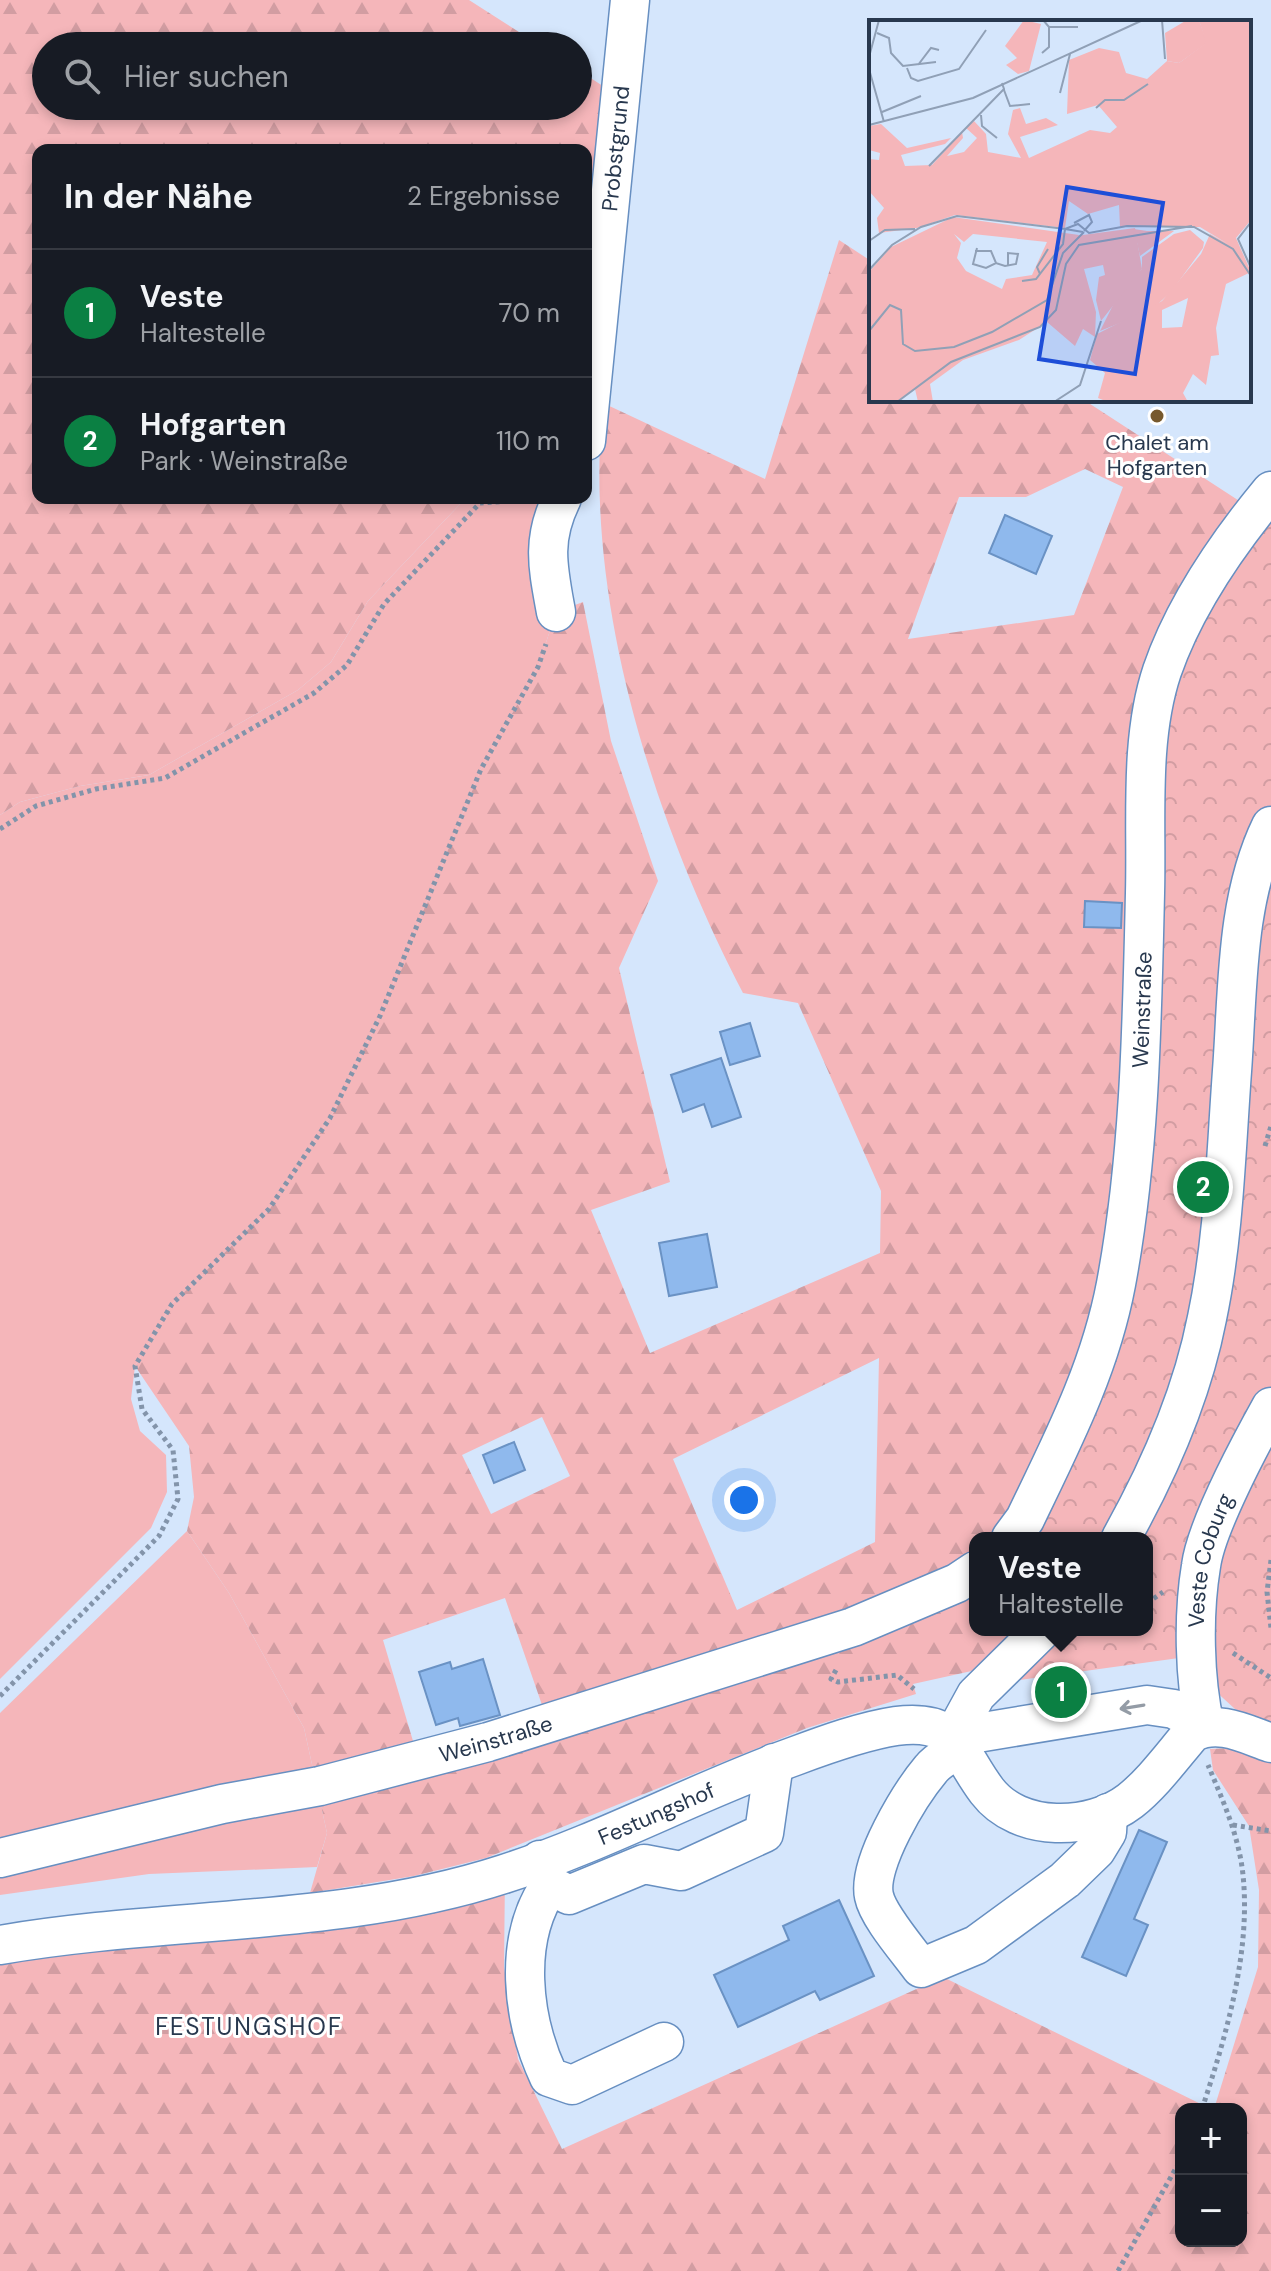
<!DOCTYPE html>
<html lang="de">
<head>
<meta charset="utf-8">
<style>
  body { margin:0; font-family:"DM Sans",sans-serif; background:#20242c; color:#f1f3f6 }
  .controls { position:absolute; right:24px; bottom:24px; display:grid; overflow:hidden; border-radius:16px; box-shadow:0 4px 12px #0003 }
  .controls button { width:72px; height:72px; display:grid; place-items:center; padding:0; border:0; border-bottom:2px solid #363941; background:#171b24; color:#f1f3f6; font:40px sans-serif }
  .you { position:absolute; left:744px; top:1500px; width:28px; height:28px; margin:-20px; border:6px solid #fff; border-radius:50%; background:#1a73e8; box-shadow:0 0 0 12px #1a73e833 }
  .badge { display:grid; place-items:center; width:52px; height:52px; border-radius:50%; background:#0b8043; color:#fff; font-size:26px; font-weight:700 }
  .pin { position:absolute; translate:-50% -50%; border:4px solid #fff; box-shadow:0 2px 8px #0006 }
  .popup { position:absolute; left:969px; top:1532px; width:184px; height:104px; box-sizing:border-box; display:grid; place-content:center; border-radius:16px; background:#171b24; filter:drop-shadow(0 2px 6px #0005); font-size:26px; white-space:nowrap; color:#9ea1a6 }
  .popup b { font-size:30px; color:#f1f3f6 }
  .popup::after { content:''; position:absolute; left:50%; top:100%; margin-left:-16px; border:16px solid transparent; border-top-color:#171b24 }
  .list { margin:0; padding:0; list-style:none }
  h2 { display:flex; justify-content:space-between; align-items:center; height:104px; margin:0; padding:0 32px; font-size:34px }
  h2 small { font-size:26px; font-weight:400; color:#9ea1a6 }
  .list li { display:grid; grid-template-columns:52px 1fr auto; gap:24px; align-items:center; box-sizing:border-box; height:128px; padding:0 32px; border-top:2px solid #363941 }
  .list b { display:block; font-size:30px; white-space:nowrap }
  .list p { margin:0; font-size:26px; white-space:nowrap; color:#9ea1a6 }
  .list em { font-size:26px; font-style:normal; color:#9ea1a6 }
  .icon { flex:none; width:44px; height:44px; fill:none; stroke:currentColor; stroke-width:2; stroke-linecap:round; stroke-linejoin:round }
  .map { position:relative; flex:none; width:1271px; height:2271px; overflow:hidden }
  .search { position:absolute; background:#171b24; box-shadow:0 4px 12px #0003; left:32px; top:32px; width:560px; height:88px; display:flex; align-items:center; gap:20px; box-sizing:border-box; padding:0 28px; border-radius:44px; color:#9ea1a6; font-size:30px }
  .panel { position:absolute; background:#171b24; box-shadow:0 4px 12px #0003; left:32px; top:144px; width:560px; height:360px; border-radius:16px }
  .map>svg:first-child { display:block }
  .grass { fill:#f5b6ba }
  .forest { fill:url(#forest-firs); fill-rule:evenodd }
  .park { fill:url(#park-crowns) }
  .building { fill:#8fb9ed; stroke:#6a92c4; stroke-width:2 }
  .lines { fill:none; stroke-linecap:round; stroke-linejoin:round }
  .minor-casing { stroke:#678fc1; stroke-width:41 }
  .path { stroke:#8394aa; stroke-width:5; stroke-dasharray:4 4; stroke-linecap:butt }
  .minor { stroke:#fff; stroke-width:38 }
  .oneway { stroke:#949ca6 }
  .poi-dot { fill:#77592d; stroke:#fff; stroke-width:3 }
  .labels { text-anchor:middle; stroke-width:6; stroke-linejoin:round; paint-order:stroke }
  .street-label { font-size:22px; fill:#28384e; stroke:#fff }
  .poi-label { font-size:22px; fill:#28384e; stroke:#fff }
  .neighbourhood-label { font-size:24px; letter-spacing:2px; fill:#28384e; stroke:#fff }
  .inset-road { fill:none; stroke:#90a0b6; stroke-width:2 }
  .view { fill:#1d4ed8; fill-opacity:0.15; stroke:#1d4ed8; stroke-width:4 }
  .inset-edge { fill:none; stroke:#28384e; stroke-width:4 }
</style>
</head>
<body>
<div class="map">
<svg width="1271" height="2271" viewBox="0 0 1271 2271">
  <defs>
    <pattern id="forest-firs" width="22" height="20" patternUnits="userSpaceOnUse" patternTransform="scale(2)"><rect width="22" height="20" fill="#f5b6ba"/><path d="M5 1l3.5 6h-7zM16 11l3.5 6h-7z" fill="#d29da2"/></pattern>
    <pattern id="park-crowns" width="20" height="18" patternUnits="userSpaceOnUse" patternTransform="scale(2)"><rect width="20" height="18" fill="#f5b6ba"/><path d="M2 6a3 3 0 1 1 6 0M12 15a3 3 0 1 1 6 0" fill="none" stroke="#d29da2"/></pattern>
  </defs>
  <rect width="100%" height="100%" fill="#d5e6fc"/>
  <g class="grass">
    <path d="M489 498H546C522 555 523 560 556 612L538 667 481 769 380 1016 330 1118 269 1209 172 1304 135 1366 131 1399 140 1431 166 1455 167 1492 151 1528 0 1679V815L20 802 80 786 149 775 298 690 331 662 368 601 464 500Z"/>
    <polygon points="187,1531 229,1593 304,1728 327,1833 317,1867 149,1874 0,1895 0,1713"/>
  </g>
  <g class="forest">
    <polygon points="0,0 469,0 541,46 46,46 46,106 578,106 578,70 617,95 586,379 586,150 38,150 38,498 489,498 464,500 368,601 331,662 298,690 149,775 80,786 20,802 0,815"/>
    <path d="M839 240 871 261V400H1084L1244 504 1271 470V1381L1147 1632 913 1684 916 1694 807 1728 486 1858 414 1876 310 1893 327 1833 304 1728 229 1593 187 1531 194 1497 189 1446 135 1366 172 1304 269 1209 330 1118 380 1016 481 769 538 667 556 612 583 602 611 741 658 881 619 968 670 1182 591 1210 650 1353 880 1253 881 1191 798 1003 743 993C654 822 582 598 603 403L765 479ZM1085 469 1123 487 1074 615 908 639 959 497H1026ZM879 1358 875 1542 737 1610 673 1459ZM542 1417 570 1476 491 1514 462 1455ZM975 1538H1147V1630H975ZM505 1598 551 1731 421 1768 383 1640Z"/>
    <polygon points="1230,1748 1271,1755 1271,2271 0,2271 0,1945 505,1874 504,1967 518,2059 562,2149 943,1977 1211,2109 1181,2109 1181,2241 1241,2241 1241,2109 1214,2109 1258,1967 1259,1890 1249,1826 1213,1770 1210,1749"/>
  </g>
  <polygon class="park" points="1271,519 1271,1726 1235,1709 1179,1658 1013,1681 1002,1667 1000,1630 1147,1630 1147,1538 1018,1538 1106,1357 1163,731 1182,668 1205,611"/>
  <g class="building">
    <polygon points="1005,515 1052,536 1036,574 989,553"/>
    <polygon points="1085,901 1122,903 1121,928 1084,927"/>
    <polygon points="750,1023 760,1056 730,1065 720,1032"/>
    <polygon points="721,1058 741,1117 712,1127 704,1104 683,1112 671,1075"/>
    <polygon points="707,1234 717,1287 669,1296 659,1243"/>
    <polygon points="514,1442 525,1470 494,1483 483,1455"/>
    <polygon points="483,1659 500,1715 460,1726 458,1718 436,1725 419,1672 450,1662 452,1669"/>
    <polygon points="1139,1830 1167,1842 1134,1919 1148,1925 1126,1976 1082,1957"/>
    <polygon points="839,1900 874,1976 820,2000 815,1991 738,2027 714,1975 789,1940 783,1926"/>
  </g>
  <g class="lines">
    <defs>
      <g id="minor">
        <path id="s1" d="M586 441 630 0"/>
        <path d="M556 612C548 568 541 540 562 498"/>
        <path id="s2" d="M1011 1538 1025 1519C1062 1442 1100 1369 1116 1284 1140 1156 1142 1023 1145 893 1147 821 1139 740 1162 671 1184 607 1228 543 1271 491"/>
        <path d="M1121 1538C1159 1470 1192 1395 1207 1318 1224 1237 1226 1153 1232 1071 1238 991 1235 900 1271 826"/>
        <path id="s3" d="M1205 1726C1194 1679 1193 1614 1201 1566 1206 1527 1251 1443 1271 1407"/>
        <polyline points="953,1737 1147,1705 1174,1709 1205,1726"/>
        <polyline points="953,1737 976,1695 1042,1630"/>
        <path d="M960 1747C951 1754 938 1760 931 1769 910 1794 867 1864 874 1896 878 1916 908 1950 921 1968L976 1945 1065 1880 1096 1850 1107 1832 1108 1813"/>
        <path id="s4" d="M0 1858 222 1804 320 1786 488 1742 853 1627 957 1583 975 1571"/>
        <polyline points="540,1860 550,1885 569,1895 644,1864 681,1871 764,1833 774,1763"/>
        <path d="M550 1885C512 1940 522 2019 549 2077L572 2085 664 2042"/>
        <path id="s5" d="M0 1945C168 1916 341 1927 504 1874 604 1842 697 1791 795 1756 827 1744 863 1731 896 1726 958 1718 956 1750 987 1791 1019 1833 1091 1831 1130 1801 1153 1783 1173 1755 1192 1733 1218 1719 1245 1734 1271 1743"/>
      </g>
    </defs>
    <use href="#minor" class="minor-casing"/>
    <g class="path">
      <polyline points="0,829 36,806 96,789 165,778 314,693 347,665 384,604 480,503 523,500"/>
      <polyline points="1265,1146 1271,1126"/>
      <polyline points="1271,1560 1267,1592 1271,1628"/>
      <polyline points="1147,1603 1163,1592"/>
      <polyline points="1233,1653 1271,1678"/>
      <polyline points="836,1670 831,1679 838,1682 897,1675 914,1689"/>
      <polyline points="0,1696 159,1536 178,1499 173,1450 142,1409 135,1366 172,1304 269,1209 330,1118 380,1016 481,769 538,667 546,644"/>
      <polyline points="1233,1825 1271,1831"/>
      <path d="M1202 2109C1226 2036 1251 1952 1243 1875 1239 1836 1223 1801 1208 1765"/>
      <polyline points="1118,2271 1181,2159"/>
    </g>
    <use href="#minor" class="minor"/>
  </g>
  <defs><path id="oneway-shaft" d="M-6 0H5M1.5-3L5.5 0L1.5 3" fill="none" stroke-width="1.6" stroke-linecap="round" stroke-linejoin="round" transform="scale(2)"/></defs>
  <use class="oneway" href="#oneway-shaft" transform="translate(1132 1707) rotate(171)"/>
  <circle class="poi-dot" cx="1157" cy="416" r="8"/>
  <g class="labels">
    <g class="street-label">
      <text dy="8" stroke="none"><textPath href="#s1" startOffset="294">Probstgrund</textPath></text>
      <text dy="8" stroke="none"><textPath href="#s2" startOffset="552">Weinstraße</textPath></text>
      <text dy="8" stroke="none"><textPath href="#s3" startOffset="168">Veste Coburg</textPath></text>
      <text dy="8" stroke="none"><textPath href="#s4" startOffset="510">Weinstraße</textPath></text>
      <text dy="8" stroke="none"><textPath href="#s5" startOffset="674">Festungshof</textPath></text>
    </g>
    <g class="poi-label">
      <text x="1157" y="450">Chalet am<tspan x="1157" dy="25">Hofgarten</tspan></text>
    </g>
    <g class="neighbourhood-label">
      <text x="249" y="2035">FESTUNGSHOF</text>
    </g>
  </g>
  <g transform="translate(869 20)">
    <rect width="382" height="382" fill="#d5e6fc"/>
    <path d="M318 0H330L338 23 310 43 298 41 296 13ZM265 209 278 211H305L271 236ZM321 210 335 222 334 228 302 272 281 291 231 311 250 273 273 249V237L305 214Z" fill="#f5b6ba"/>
    <path d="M155 0 172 4 160 51 149 54 137 45 148 38 136 26ZM330 0H382V200L367 218 382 252 357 264 347 308 350 335 342 336 337 365 324 354 314 373 319 382H239L229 378 236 353 221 340 228 314 293 281 332 234 341 214 359 224 331 207H251L250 185 219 194 200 181 196 208 86 195 48 208 10 213 8 198 15 188 0 171V139L10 140 11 133 0 130V106L12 104 38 128 82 118 76 124 32 135 36 146 63 145 93 112 94 118 78 136 95 132 108 118 97 108 105 101 117 114 119 132 152 138 139 114 144 90 151 88 157 104 177 98 189 105 151 117 160 138 221 110 241 113 248 107 229 85 198 94 200 40 230 28 250 32 257 53 278 59 298 41 310 43 337 23ZM319 278 313 307 293 308V290ZM266 208 273 249 232 301 227 280 230 257 236 255 234 245 215 249 227 292 226 317 214 309 206 326 178 302 150 320 94 340 61 364 64 382H49L46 369 0 382V376L118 273 161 264 199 217Z" fill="#f5b6ba" fill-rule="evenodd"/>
    <path d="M84 197 210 215 187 285 169 307 82 341 27 382H0V252L22 227ZM85 214 95 222 104 214 178 222 163 255 137 259 133 269 97 251 88 238 92 223Z" fill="#f5b6ba" fill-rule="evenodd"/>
    <path class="inset-road" d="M174 0 180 7H209M293 0 296 39M8 13 20 18 22 33 34 46 67 42M173 33 180 27V7M0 37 10 0M49 45 62 28 70 30M38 48 42 58 49 61 90 49 117 10M0 49 15 102M135 70 141 86 161 84M191 73 201 34M227 88 236 80H255L279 64M13 92 52 76M112 95 113 106 128 118M0 105 104 78 274 0M60 146 135 69 133 63M382 202 369 219 382 248M205 203 220 195 223 202 215 211M0 221 16 210 46 209M108 228 104 244 117 248 127 243 136 246 147 244 149 234 139 233V245M106 231H122L127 243M0 250 23 225 52 207 88 196 196 209 209 204 220 213 258 206 325 207 364 229 382 256M171 254 168 247 179 229M153 261 167 259 194 224 196 209 214 212M0 265V290M0 311 21 285 32 290 34 324 46 331 85 327 123 312 178 280 194 233 215 212M28 382 82 342 171 307 187 290 197 244 210 225 323 206M185 382 211 365 232 301"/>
    <path class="view" d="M198 167 294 183 266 354 170 339Z"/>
    <rect width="382" height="382" class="inset-edge"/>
  </g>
</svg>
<div class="controls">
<button>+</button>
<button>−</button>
</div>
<div class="you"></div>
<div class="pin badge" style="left:1061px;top:1692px">1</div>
<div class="popup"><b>Veste</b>Haltestelle</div>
<div class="pin badge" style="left:1203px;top:1187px">2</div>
<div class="search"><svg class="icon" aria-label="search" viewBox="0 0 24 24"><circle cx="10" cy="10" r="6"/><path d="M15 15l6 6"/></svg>Hier suchen</div>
<section class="panel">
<h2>In der Nähe<small>2 Ergebnisse</small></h2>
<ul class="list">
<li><span class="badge">1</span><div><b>Veste</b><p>Haltestelle</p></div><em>70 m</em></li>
<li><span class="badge">2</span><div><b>Hofgarten</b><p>Park · Weinstraße</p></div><em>110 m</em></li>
</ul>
</section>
</div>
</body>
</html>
